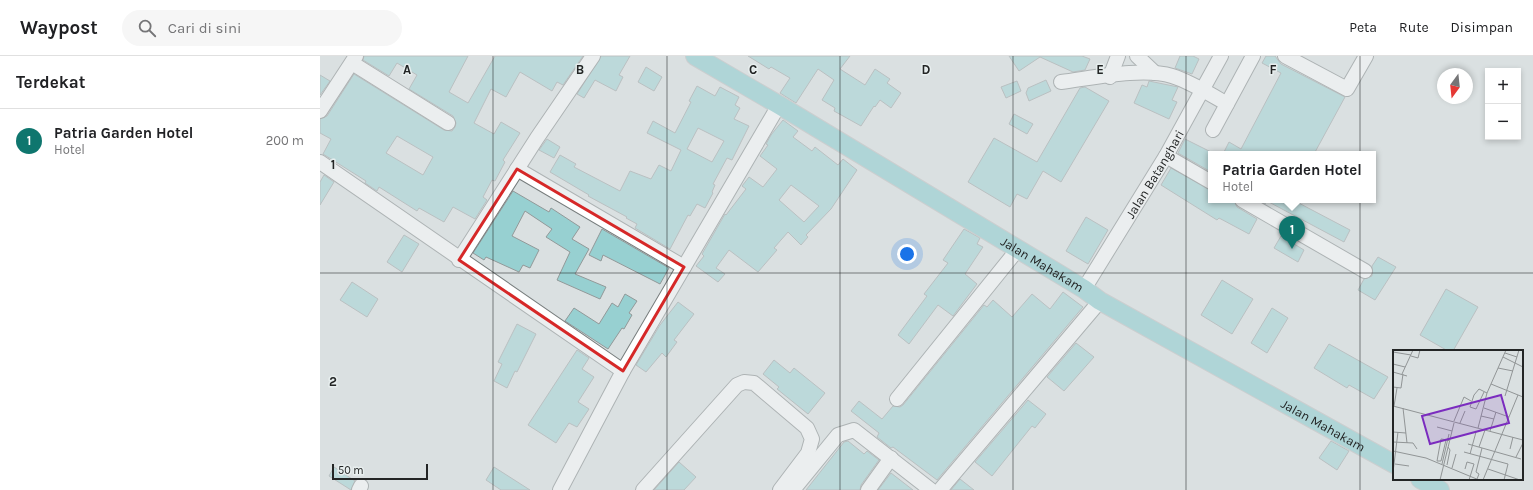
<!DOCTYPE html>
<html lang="id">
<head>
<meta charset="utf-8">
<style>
  body { margin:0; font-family:Karla,sans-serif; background:#f6f6f6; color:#202124 }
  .controls { position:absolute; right:12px; top:12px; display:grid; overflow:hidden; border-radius:0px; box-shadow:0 2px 6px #0003 }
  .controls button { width:36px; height:36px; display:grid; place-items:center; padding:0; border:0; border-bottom:1px solid #e0e0e0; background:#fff; color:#202124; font:20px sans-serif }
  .compass { position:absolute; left:1117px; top:12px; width:36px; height:36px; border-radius:50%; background:#fff; box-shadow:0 2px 6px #0003; rotate:195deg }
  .scale { position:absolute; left:12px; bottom:10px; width:96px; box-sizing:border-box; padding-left:4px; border:2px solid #232525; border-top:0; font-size:11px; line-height:14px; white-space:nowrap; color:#232525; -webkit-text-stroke:3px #e7eeee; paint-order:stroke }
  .you { position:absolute; left:587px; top:198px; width:14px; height:14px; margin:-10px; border:3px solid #fff; border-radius:50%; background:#1a73e8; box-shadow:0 0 0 6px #1a73e833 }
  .badge { display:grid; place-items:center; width:26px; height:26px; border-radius:50%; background:#0f766e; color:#fff; font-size:13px; font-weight:700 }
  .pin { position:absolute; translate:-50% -33px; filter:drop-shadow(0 1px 2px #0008) }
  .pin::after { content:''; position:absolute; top:21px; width:14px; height:12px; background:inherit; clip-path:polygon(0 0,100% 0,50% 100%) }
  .popup { position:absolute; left:888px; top:95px; width:168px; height:52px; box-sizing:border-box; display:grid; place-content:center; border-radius:0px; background:#fff; filter:drop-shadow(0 1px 3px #0005); font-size:13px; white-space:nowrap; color:#757577 }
  .popup b { font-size:15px; color:#202124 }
  .popup::after { content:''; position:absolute; left:50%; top:100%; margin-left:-8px; border:8px solid transparent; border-top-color:#fff }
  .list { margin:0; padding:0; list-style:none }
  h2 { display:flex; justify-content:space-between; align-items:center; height:52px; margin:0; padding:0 16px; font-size:17px }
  h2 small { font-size:13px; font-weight:400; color:#757577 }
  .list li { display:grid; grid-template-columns:26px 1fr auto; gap:12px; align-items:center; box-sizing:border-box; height:64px; padding:0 16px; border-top:1px solid #e0e0e0 }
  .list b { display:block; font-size:15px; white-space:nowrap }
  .list p { margin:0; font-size:13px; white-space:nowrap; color:#757577 }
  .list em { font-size:13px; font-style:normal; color:#757577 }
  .icon { flex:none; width:22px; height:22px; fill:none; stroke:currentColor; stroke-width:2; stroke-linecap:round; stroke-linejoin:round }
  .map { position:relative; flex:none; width:1213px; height:434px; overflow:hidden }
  header { display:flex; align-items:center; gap:24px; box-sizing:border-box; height:56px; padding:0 20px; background:#fff; border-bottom:1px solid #e0e0e0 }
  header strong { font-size:19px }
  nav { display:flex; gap:22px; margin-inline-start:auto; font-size:14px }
  .search { width:280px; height:36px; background:#f6f6f6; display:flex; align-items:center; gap:10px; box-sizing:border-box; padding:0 14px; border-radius:22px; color:#757577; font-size:15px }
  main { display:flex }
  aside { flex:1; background:#fff }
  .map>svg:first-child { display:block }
  .building { fill:#97d0d1; stroke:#929999; fill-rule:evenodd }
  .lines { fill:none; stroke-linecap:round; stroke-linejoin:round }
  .minor-casing { stroke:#777d7d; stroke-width:16 }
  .major-casing { stroke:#b9b9b9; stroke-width:20 }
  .minor { stroke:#fff; stroke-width:14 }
  .major { stroke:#7bc7c9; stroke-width:18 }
  .marked { fill:none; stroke:#d62828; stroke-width:3; stroke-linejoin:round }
  .grid { fill:none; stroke:#232525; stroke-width:1; stroke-opacity:0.55 }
  .labels { text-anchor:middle; stroke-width:3; stroke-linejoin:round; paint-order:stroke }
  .street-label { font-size:13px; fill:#232525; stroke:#e7eeee }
  .inset-road { fill:none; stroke:#919596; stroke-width:1 }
  .view { fill:#7b2cbf; fill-opacity:0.15; stroke:#7b2cbf; stroke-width:2 }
  .inset-edge { fill:none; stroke:#232525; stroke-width:2 }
  .grid-label { font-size:13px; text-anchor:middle; font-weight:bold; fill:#232525; stroke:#e7eeee; stroke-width:3; stroke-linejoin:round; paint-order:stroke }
</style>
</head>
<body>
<header>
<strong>Waypost</strong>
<div class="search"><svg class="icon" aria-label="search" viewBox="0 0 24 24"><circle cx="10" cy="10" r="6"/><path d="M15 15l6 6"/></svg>Cari di sini</div>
<nav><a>Peta</a><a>Rute</a><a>Disimpan</a></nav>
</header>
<main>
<aside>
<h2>Terdekat<small></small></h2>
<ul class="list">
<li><span class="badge">1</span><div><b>Patria Garden Hotel</b><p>Hotel</p></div><em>200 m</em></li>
</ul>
</aside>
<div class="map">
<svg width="1213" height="434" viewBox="0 0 1213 434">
  <rect width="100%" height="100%" fill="#dae0e1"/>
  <g class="building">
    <path d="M44 0H148L129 36 148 47 175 0H263L243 29 237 26 232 35 200 16 186 41 171 33 154 67 174 78 181 66 200 77 183 104 185 106 175 125 172 124 163 141 167 144 155 163 133 151 124 166 99 152 97 155 59 131 57 135 45 127 46 125 3 98 11 83 0 77V63L7 60 34 18 124 74 132 75 135 71 136 67 133 60 89 33 97 19 77 7 69 20 43 4ZM77 80 113 101 103 119 66 97Z"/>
    <polygon points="281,0 310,0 299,19 303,21 296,35 275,24 264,42 257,38"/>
    <polygon points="428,0 530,0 520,13 545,29 555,13 570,23 567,27 581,37 571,52 560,44 555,51 554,50 541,70 514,55 515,52 502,44 514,24 498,13 476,47 460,37 470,22 451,11 449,13"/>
    <polygon points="689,0 762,0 770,3 765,14 753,16 720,1 699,15"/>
    <polygon points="860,0 873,0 879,3 872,18 855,12"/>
    <polygon points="946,0 955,0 961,8 1025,41 994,98 903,98 909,86 921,93 961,17 942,7"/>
    <polygon points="326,11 342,21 334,35 318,26"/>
    <polygon points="0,19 10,25 0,39"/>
    <polygon points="726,24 731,35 709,45 706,37 708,32"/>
    <polygon points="697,25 701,35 686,42 681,31"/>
    <polygon points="829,25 858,31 852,44 857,46 849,63 814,47 822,29 827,31"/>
    <path d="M377 30 395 40 400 31 419 41 415 49 420 52 414 63 429 70 412 104 407 102 393 128 395 129 392 136 393 137 385 152 377 148 370 160 368 159 350 193 315 172 317 168 306 162 307 161 268 140 269 139 230 116 240 99 256 108 254 111 300 135 310 115 331 123 339 109 351 115 361 94 327 77 333 65 355 77 371 46 369 45ZM378 72 404 85 392 106 367 93Z"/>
    <polygon points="765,31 789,45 741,126 723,115 707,143 697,138 690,151 648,126 674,82 717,106 760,32"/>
    <polygon points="694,58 713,68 707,78 689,68"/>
    <path d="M463 64 478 75 473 81 492 95 495 91 518 109 523 103 537 114 511 153 486 179 488 181 481 189 468 176 454 192 457 194 438 216 409 194 396 212 405 218 398 226 376 210 384 200 382 198 405 158 406 159 426 133 422 130 429 121 443 131 457 113 440 100 448 89 446 88 451 79ZM471 129 499 150 484 166 459 144Z"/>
    <polygon points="227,83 240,91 234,102 219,94"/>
    <polygon points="865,83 891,96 891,116 858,97"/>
    <polygon points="851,112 891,134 891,144 914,144 917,151 937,163 929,178 899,162 897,164 841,129"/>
    <polygon points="4,119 14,126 0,149 0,126"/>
    <polygon points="193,135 229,156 231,152 260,171 252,183 269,193 255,218 286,231 280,243 237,224 250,196 226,181 232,173 205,155 192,180 219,194 210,212 203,209 199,216 166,201 164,204 153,197"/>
    <polygon points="939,144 973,144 1030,174 1024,186 947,145 945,148"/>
    <polygon points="766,161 788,174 768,208 746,195"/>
    <polygon points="282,173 349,212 340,228 283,199 281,205 269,199"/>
    <polygon points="644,173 660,182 657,188 663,191 645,218 657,228 633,260 618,249 589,288 578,279 607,240 604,238 628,207 623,204"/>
    <polygon points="84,179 99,188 82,216 67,206"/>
    <polygon points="961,180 984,194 978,206 954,192"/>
    <polygon points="1058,201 1076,211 1055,244 1038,234 1044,223 1052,220 1052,210"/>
    <polygon points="902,224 933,243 912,278 881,259"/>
    <polygon points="32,226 58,243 47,261 20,244"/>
    <polygon points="1126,233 1158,251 1133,295 1128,295 1100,279"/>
    <polygon points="743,236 763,251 617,424 573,391 571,392 557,381 559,377 531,355 539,345 562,363 573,350 580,351 583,349 664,249 667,251 673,244 692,261 712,238 730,253"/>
    <polygon points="305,238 317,245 309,257 312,259 304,273 302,272 288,293 245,265 254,252 279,268 292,247 298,251"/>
    <polygon points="358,246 374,258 354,284 357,286 346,301 342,297 326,316 316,309 340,269"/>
    <polygon points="952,252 968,262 947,297 931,287"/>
    <polygon points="197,268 216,278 197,316 195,315 187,332 174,325 182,308 178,306"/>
    <polygon points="756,287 774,301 744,335 727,321"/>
    <polygon points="1009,288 1068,321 1054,343 1029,329 1027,332 994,312"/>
    <polygon points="257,294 269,302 262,313 274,321 258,346 269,353 257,371 249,367 236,387 208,369"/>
    <polygon points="454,304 470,317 474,312 505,337 488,358 457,333 459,331 443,318"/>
    <polygon points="708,344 726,358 715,372 712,370 672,420 655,406"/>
    <polygon points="528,385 544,398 547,395 559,404 541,429 540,434 486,434 524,386"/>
    <polygon points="1011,385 1029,395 1017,414 999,402"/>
    <polygon points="359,406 376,421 364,434 334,434"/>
    <polygon points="14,411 35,425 31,434 9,420"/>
    <polygon points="174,411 210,434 181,434 166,424"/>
    <polygon points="571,417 593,434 558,434"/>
    <polygon points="640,423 654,434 631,434"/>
  </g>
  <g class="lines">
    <defs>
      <g id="minor">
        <polyline points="817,0 835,17"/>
        <polyline points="965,0 1027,33 1046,0"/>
        <polyline points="32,7 128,67"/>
        <polyline points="790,21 798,0"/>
        <path d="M741 26C773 22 822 11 852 20 871 26 890 38 907 48"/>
        <polyline points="0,55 36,0"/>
        <polyline points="893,74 933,0"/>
        <polyline points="846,100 891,126"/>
        <polyline points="0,106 303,315"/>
        <polyline points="197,113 364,211"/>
        <polyline points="922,144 1045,215"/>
        <polyline points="139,204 217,82 273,0"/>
        <path id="s1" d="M764 233 846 100 901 0"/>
        <polyline points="577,343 698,193"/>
        <polyline points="39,434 41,430"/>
        <polyline points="240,434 303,315 459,49"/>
        <polyline points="323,434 417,329 424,326 434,327 487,372 492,383 488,397 460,434"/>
        <polyline points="473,434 518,379 534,374 611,434"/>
        <polyline points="548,434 571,402"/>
        <polyline points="620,434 780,245"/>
      </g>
      <g id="major">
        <path id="s2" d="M375 0 459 49 764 233 780 245 1074 408"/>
        <polyline points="1100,423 1120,434"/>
      </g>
    </defs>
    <use href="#minor" class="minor-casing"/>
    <use href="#major" class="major-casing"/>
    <use href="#minor" class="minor"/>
    <use href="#major" class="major"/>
  </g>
  <path d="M0 0H1213V434H0ZM197 113 364 211 303 315 139 204Z" fill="#dae0e1" fill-opacity=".55" fill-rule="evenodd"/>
  <path class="marked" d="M197 113 364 211 303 315 139 204Z"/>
  <path class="grid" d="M173 0V434M347 0V434M520 0V434M693 0V434M866 0V434M1040 0V434M0 217H1213"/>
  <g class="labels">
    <g class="street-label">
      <text dy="5" stroke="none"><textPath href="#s1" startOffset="135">Jalan Batanghari</textPath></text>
      <text dy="5" stroke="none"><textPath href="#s2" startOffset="405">Jalan Mahakam</textPath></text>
      <text dy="5" stroke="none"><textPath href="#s2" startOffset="729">Jalan Mahakam</textPath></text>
    </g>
  </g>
  <g transform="translate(1073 294)">
    <rect width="130" height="130" fill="#dae0e1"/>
    <path class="inset-road" d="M0 2 18 5M112 3 124 7M18 6 25 8 27 0M110 7 130 17M0 14 12 17M105 18 120 21M0 22 14 26M9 24 20 0M98 34 130 47M0 37 8 38 10 24M91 42 83 59 77 57 81 45 86 39 94 43M112 46 126 0M0 56 130 90M1 56 4 38M10 58 14 93M91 58 116 67M88 66 101 69M61 71 71 47 78 51M67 73 72 61M44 77 59 81M85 78 94 43 113 0M97 81 103 62M0 82 13 83M53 90 48 111H44L48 89 55 90 56 91M0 92 20 93 24 99M75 94 128 109M86 97 92 80M117 99 120 87M0 101 33 108 86 130M71 102 115 114 111 130M77 104 83 82M123 107 130 93M2 114 16 116M49 114 56 84M54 115 57 100 55 97M59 118 63 104M72 119 74 112 81 114 76 130M95 119 127 130M0 122 5 82M84 129 86 124 83 122 89 98M47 130 61 73M90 130 125 45"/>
    <path class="view" d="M108 45 116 73 37 94 29 66Z"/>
    <rect width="130" height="130" class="inset-edge"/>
  </g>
  <g class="grid-label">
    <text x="87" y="18">A</text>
    <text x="260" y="18">B</text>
    <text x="433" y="18">C</text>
    <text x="606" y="18">D</text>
    <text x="780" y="18">E</text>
    <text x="953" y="18">F</text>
    <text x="13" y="113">1</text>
    <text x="13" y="330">2</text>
  </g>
</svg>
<div class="controls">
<button>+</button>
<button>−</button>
</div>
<svg class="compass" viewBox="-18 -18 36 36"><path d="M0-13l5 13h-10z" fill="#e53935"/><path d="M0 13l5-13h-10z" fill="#757577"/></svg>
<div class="scale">50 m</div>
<div class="you"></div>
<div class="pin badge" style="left:972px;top:193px">1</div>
<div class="popup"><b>Patria Garden Hotel</b>Hotel</div>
</div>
</main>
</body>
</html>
